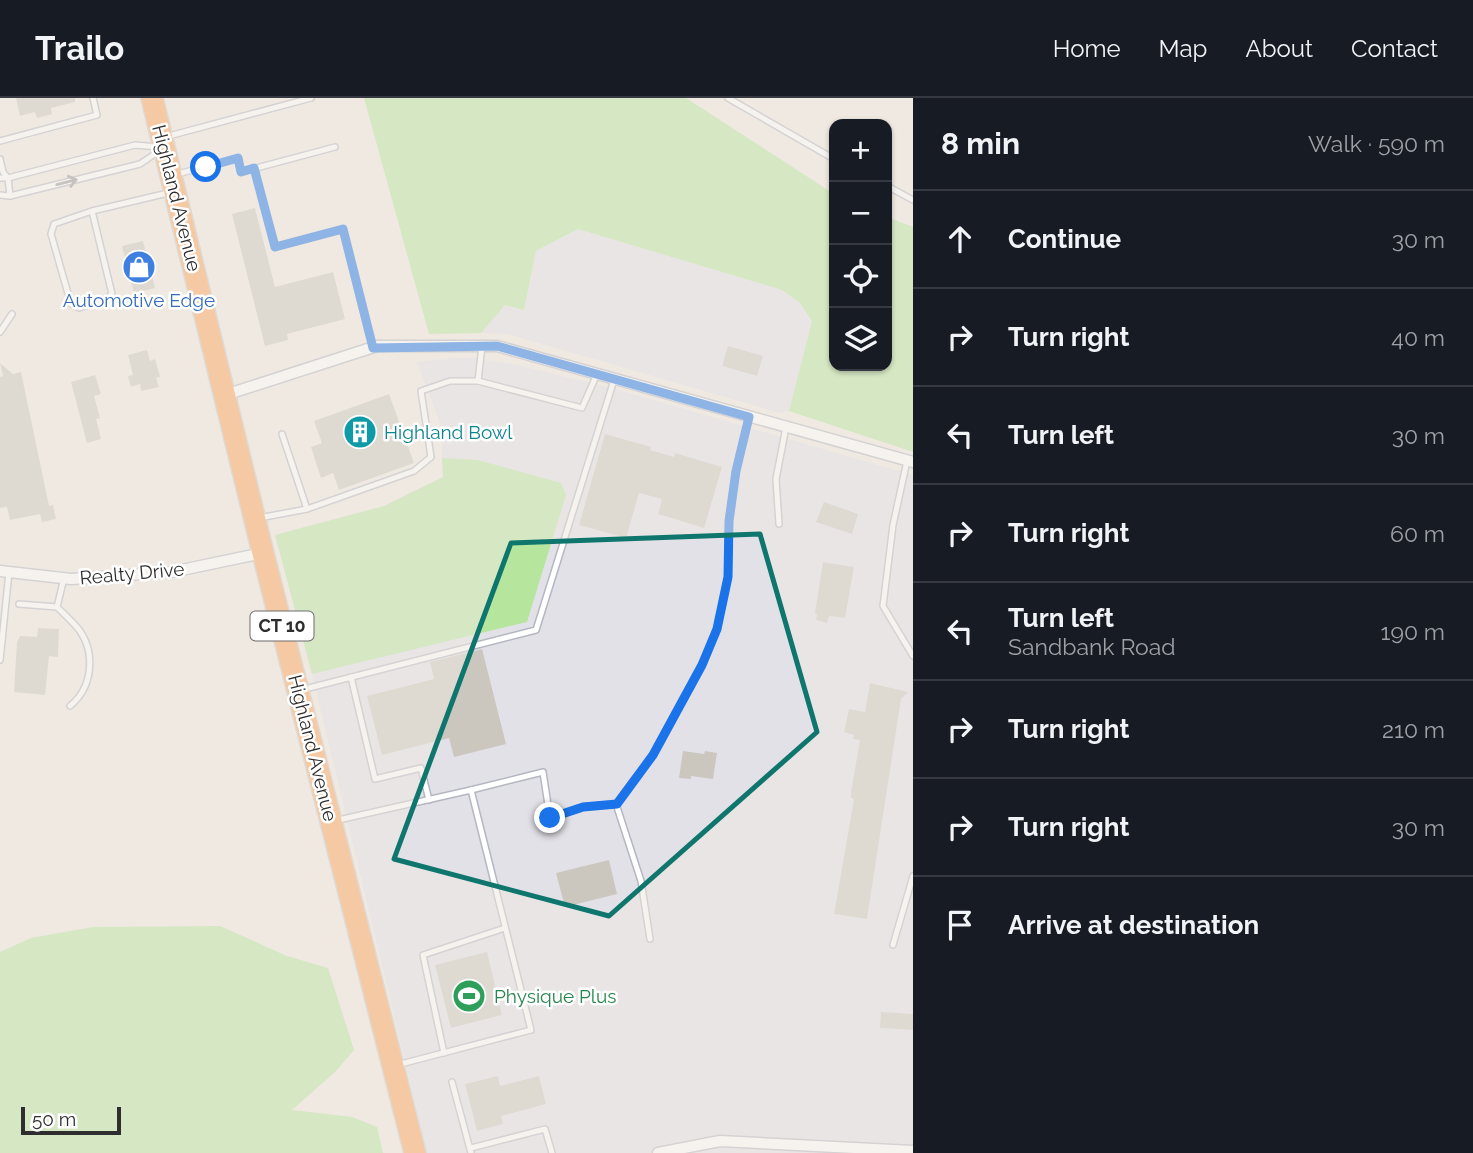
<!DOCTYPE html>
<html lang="en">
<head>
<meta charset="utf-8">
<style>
  body { margin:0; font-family:Raleway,sans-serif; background:#20242c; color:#f1f3f6 }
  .controls { position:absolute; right:21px; top:21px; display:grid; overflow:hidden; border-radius:14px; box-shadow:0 2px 5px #0004 }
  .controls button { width:63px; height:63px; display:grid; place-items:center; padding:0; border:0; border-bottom:2px solid #363941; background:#171b24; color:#f1f3f6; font:35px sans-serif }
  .scale { position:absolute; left:21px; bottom:18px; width:100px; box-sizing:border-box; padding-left:7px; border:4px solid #2e2e2e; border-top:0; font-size:19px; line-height:24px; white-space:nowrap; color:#2e2e2e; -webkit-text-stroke:5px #fff; paint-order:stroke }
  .stop { position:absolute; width:21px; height:21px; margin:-16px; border:5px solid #1a73e8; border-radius:50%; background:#fff }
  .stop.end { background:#1a73e8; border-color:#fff; box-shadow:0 2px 7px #0008 }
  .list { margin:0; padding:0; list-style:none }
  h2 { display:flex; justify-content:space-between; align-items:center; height:91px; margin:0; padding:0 28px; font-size:30px }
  h2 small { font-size:23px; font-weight:400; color:#9ea1a6 }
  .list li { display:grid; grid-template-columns:46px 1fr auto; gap:21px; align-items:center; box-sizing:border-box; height:98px; padding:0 28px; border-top:2px solid #363941 }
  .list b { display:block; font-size:26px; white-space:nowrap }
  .list p { margin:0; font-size:23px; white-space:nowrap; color:#9ea1a6 }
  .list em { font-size:23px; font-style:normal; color:#9ea1a6 }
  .icon { flex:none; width:38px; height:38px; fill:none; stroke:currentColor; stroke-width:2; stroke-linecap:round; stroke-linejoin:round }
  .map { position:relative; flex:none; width:913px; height:1055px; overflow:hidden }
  header { display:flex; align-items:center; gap:42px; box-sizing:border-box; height:98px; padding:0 35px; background:#171b24; border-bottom:2px solid #363941 }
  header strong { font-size:33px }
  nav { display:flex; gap:38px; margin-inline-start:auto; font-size:24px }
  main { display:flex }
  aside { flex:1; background:#171b24 }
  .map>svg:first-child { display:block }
  .industrial { fill:#e3e1e8 }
  .green { fill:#b6e59e }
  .building { fill:#cbc7bf }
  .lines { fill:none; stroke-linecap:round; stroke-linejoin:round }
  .lane-casing { stroke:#b4b7c1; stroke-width:8 }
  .street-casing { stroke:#b4b7c1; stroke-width:13 }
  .highway-casing { stroke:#c9c9c9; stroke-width:24 }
  .lane { stroke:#fff; stroke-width:5 }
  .street { stroke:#fff; stroke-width:10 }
  .highway { stroke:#ffa35c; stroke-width:21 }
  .oneway { stroke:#969696 }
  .route { stroke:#1a73e8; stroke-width:9 }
  .marked { fill:none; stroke:#0f766e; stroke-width:5; stroke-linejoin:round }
  .labels { text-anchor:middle; stroke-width:5; stroke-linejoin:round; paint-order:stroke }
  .shield { fill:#fff; stroke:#6d6d6d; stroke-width:2 }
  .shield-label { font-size:18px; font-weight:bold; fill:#2e2e2e }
  .street-label { font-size:19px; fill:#2e2e2e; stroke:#fff }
  .shop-label { font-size:19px; fill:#366cbe; stroke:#fff }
  .culture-label { font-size:19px; fill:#0d838f; stroke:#fff; text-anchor:start }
  .leisure-label { font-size:19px; fill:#27864d; stroke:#fff; text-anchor:start }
</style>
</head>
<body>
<header>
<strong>Trailo</strong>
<nav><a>Home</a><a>Map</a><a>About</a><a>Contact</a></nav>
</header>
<main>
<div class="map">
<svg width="913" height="1055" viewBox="0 0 913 1055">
  <rect width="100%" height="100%" fill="#efe9e1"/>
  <g class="industrial">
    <polygon points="578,131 782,192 800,205 812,223 789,313 780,315 507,236 481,235 505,207 524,212 536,153"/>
    <polygon points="465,259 518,267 612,290 913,377 913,1055 427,1055 312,576 275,437 384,408 443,379 441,328 417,264"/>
  </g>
  <g class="green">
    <polygon points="364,0 686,0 834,96 834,268 887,268 887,119 913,129 913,354 789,313 812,223 800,205 782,192 578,131 536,153 524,212 505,207 481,235 429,236"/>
    <polygon points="442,360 478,362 561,385 566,397 527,524 312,576 275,437 384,408 443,379"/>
    <polygon points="220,828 287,858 328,870 354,952 335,974 292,1012 352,1019 377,1029 383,1055 0,1055 0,854 31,840 93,829"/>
  </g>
  <g class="building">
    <polygon points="16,0 75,0 75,4 51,10 52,16 37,20 35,14 20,18"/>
    <polygon points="255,110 275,189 333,174 345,221 287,236 288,242 265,248 232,116"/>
    <polygon points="143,143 155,190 134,195 122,148"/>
    <polygon points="728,248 763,258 757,278 722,268"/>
    <polygon points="147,252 150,263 155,261 160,279 156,280 159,289 141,293 140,286 131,289 128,278 133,277 128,257"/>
    <polygon points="0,265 13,276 21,274 49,408 53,407 56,421 42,424 40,416 10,422 7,409 0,410 0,279 3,278"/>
    <polygon points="95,277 101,296 94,298 100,320 96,321 101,341 87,345 71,284"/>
    <polygon points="389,296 414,365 339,392 333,375 321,380 311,349 322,345 314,323"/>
    <polygon points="605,336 651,349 650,352 674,359 675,355 722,369 704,430 658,416 662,401 639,395 626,440 579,427"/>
    <polygon points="824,404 858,416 852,436 816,424"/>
    <polygon points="823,464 854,469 845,520 829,518 827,525 816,522 817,516 815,515"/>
    <polygon points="38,530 59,531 58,559 49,558 45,597 14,594 17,544 20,538 37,539"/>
    <polygon points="482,551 506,646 454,659 449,640 382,657 367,598 434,581 430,564"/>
    <polygon points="870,585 908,594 901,601 867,821 834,816 854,701 851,700 851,694 860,642 853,641 854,637 844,634 849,611 865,614"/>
    <polygon points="683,653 704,656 705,653 717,655 713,681 691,678 691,681 679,680"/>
    <polygon points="609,762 617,796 565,809 556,775"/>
    <polygon points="487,854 502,917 451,930 435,867"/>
    <polygon points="881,914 913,916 913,932 880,930"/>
    <polygon points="498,978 500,988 539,978 546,1006 501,1018 503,1026 477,1033 465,986"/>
  </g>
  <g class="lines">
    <defs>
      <g id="lane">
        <polyline points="728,0 834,61"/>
        <polyline points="165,39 311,0"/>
        <polyline points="0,43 97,17 93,0"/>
        <polyline points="0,61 3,74 8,80 10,98"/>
        <polyline points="254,70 275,149 343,131 373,250"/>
        <polyline points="174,77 238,60 241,74 335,49"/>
        <polyline points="0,80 8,80 135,47 158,49"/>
        <polyline points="887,88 913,102"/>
        <polyline points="0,97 10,98 140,66 159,53"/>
        <polyline points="92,113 54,126 51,136 71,206 79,210 106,201 112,196 92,113 168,95"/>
        <polyline points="0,234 12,216"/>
        <polyline points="478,283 482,248"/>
        <polyline points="282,336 307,411"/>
        <polyline points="907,363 893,427 883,508 913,558"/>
        <polyline points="259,420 307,411 414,373 431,359 421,293 450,283 478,283 582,310 597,276"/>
        <polyline points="779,426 776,381 786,329"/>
        <path d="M64 480 57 509C65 517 73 524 80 533 96 557 92 590 70 608"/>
        <polyline points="19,506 57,509"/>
        <polyline points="0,562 9,474"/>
        <polyline points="351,579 375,681 421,670 429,702"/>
        <polyline points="301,592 536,532 614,282"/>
        <polyline points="471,692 543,674 550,720 583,709 616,706 641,783 650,841"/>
        <polyline points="616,706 653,657 702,567 717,531 728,479 729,423 736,373 749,319"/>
        <polyline points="334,723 471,692 531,932 397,967"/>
        <polyline points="893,847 913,778"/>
        <polyline points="444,955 423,857 505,830"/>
        <polyline points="452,984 471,1055"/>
        <polyline points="471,1050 545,1031 552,1055"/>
      </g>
      <g id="street">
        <polyline points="225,297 377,248 497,248 913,364"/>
        <polyline points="0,473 71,481 172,474 263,455"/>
        <polyline points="658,1055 720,1043 913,1053"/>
      </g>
      <polyline id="highway" points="152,0 263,455 415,1055"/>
    </defs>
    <use href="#lane" class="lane-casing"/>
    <use href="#street" class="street-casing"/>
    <use href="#highway" class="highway-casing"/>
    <use href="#lane" class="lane"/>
    <use href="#street" class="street"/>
    <use href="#highway" class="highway"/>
  </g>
  <defs><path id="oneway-shaft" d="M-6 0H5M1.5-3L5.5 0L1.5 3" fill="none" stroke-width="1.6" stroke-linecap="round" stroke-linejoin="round" transform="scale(1.75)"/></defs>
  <use class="oneway" href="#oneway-shaft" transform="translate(67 84) rotate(-14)"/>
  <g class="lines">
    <polyline class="route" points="206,69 238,60 241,74 254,70 275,149 343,131 373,250 497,248 749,319 736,373 729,423 728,479 717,531 702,567 653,657 617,706 583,709 550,720"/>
  </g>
  <path d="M0 0H913V1055H0ZM760 436 817 634 609 818 394 761 511 445Z" fill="#efe9e1" fill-opacity=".55" fill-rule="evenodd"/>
  <path class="marked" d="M760 436 817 634 609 818 394 761 511 445Z"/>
  <defs>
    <symbol id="shop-disc" viewBox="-11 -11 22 22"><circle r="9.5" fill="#3f7fe0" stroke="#fff"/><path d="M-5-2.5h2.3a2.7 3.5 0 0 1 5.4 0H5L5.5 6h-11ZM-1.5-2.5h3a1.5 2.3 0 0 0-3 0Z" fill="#fff"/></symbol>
    <symbol id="building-disc" viewBox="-11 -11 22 22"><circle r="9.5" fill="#0f9aa8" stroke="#fff"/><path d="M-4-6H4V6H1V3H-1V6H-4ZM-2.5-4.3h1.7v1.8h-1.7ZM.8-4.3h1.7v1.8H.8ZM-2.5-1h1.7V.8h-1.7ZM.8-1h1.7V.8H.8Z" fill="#fff"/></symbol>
    <symbol id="stadium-disc" viewBox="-11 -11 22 22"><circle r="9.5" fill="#2e9e5b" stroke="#fff"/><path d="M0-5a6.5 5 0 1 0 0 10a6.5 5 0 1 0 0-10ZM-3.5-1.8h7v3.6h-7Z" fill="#fff"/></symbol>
  </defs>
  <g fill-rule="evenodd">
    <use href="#shop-disc" x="120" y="150" width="38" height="38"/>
    <use href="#building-disc" x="341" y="315" width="38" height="38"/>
    <use href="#stadium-disc" x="450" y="879" width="38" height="38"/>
  </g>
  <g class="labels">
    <rect class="shield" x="250.5" y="513.5" width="63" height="29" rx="5"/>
    <g class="shield-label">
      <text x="282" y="534">CT 10</text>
    </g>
    <g class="street-label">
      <text transform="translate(177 100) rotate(76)" y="7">Highland Avenue</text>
      <text transform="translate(132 475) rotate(-5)" y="7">Realty Drive</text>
      <text transform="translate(313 650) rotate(76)" y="7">Highland Avenue</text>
    </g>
    <g class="shop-label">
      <text x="139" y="209">Automotive Edge</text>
    </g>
    <g class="culture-label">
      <text x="384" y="341">Highland Bowl</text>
    </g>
    <g class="leisure-label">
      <text x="494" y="905">Physique Plus</text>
    </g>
  </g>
</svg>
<div class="controls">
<button>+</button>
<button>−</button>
<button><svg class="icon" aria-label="locate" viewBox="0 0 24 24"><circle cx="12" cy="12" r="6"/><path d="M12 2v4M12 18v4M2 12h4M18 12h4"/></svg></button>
<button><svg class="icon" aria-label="layers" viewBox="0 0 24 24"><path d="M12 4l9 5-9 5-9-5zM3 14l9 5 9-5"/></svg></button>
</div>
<div class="scale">50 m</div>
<div class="stop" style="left:206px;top:69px"></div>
<div class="stop end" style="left:550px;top:720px"></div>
</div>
<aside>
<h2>8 min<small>Walk · 590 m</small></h2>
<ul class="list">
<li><svg class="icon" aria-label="ahead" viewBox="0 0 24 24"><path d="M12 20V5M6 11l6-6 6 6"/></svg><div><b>Continue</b></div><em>30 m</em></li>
<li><svg class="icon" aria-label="right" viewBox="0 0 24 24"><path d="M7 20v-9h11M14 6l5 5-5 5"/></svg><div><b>Turn right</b></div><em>40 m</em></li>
<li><svg class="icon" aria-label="left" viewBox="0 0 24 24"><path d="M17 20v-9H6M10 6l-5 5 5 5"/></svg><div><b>Turn left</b></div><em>30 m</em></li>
<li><svg class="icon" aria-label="right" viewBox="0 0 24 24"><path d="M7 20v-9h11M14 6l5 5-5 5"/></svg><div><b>Turn right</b></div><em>60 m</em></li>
<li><svg class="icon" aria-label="left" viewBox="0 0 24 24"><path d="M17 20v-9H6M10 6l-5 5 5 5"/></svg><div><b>Turn left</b><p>Sandbank Road</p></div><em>190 m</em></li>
<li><svg class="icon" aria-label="right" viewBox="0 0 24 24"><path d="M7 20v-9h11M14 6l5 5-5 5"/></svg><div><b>Turn right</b></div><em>210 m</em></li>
<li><svg class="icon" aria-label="right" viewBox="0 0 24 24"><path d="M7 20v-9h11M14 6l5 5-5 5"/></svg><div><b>Turn right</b></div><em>30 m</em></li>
<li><svg class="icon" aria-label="arrive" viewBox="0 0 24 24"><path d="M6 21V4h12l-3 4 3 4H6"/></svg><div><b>Arrive at destination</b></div></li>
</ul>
</aside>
</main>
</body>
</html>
